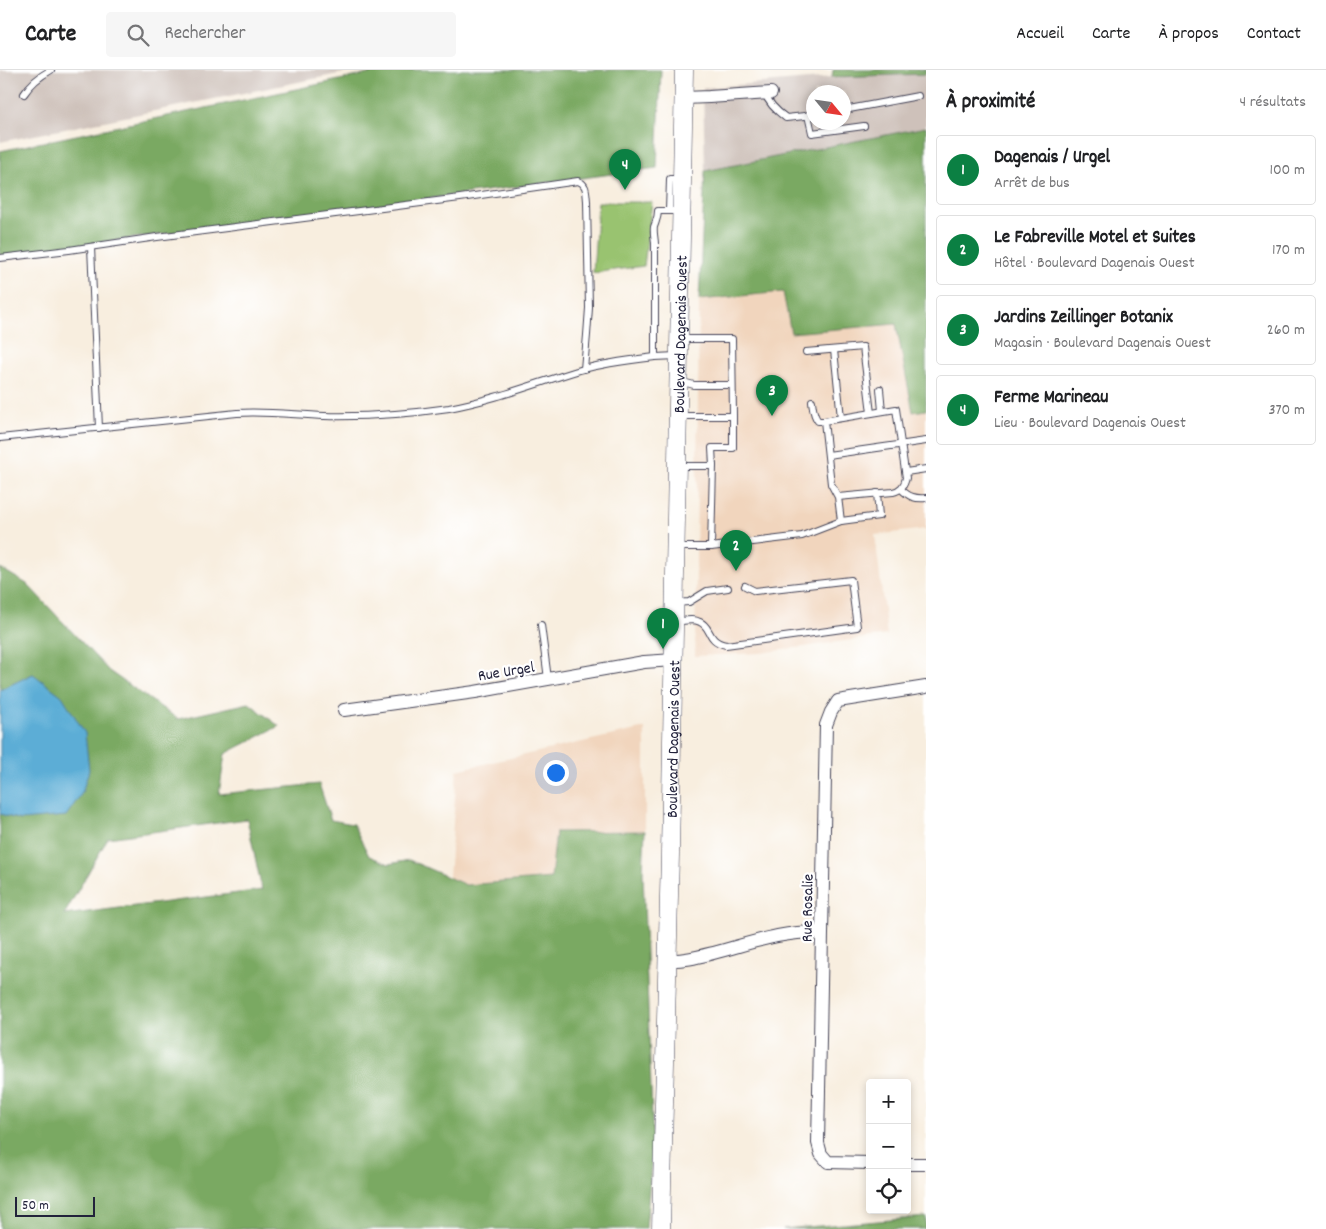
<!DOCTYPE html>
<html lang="fr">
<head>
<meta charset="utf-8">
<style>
  body { margin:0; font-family:Dekko,sans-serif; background:#f6f6f6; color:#202124 }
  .controls { position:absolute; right:15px; bottom:15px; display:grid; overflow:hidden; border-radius:5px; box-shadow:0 2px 8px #0003 }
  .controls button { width:45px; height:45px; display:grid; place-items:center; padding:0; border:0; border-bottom:1px solid #e0e0e0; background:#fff; color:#202124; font:25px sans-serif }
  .compass { position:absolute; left:806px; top:15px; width:45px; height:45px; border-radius:50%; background:#fff; box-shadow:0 2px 8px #0003; rotate:119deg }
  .scale { position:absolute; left:15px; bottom:12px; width:80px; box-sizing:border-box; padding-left:5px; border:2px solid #22223b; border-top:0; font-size:14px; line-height:18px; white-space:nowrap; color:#22223b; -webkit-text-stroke:4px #fff; paint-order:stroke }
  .you { position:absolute; left:555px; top:702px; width:18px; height:18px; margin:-12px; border:4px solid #fff; border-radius:50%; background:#1a73e8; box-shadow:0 0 0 8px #1a73e833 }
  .badge { display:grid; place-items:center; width:32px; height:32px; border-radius:50%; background:#0b8043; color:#fff; font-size:16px; font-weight:700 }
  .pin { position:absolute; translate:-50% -41px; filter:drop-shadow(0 1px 2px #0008) }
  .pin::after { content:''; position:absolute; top:26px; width:18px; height:15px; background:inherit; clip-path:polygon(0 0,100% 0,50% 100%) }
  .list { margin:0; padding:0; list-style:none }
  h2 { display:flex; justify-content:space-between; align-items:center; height:65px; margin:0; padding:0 20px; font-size:21px }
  h2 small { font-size:16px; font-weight:400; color:#757577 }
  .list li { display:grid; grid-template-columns:32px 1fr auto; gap:15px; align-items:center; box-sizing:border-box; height:70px; margin:0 10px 10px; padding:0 10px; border:1px solid #e0e0e0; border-radius:5px }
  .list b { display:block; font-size:19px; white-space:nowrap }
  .list p { margin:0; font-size:16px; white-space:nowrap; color:#757577 }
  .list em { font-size:16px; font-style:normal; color:#757577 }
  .icon { flex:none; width:28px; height:28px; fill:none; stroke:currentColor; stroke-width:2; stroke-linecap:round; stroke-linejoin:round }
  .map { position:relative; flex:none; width:926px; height:1159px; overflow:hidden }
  header { display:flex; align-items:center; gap:30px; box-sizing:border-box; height:70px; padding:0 25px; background:#fff; border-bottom:1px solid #e0e0e0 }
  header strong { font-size:24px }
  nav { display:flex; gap:28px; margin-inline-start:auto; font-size:18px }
  .search { width:350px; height:45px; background:#f6f6f6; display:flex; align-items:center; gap:12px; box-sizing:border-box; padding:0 18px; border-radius:5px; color:#757577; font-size:19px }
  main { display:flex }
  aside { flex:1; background:#fff }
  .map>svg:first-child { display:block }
  .built { fill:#f1d5bd }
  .industrial { fill:#cec1ba; fill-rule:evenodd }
  .green { fill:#99c36f; stroke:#5e7255 }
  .forest { fill:#7aa962; stroke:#4e664e; fill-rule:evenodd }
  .water { fill:#5badd6; stroke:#3e6888 }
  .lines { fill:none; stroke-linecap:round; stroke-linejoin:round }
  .lane-casing { stroke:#424154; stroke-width:8 }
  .street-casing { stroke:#424154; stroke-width:14 }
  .secondary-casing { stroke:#424154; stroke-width:19 }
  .lane { stroke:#fff; stroke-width:6 }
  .street { stroke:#fff; stroke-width:12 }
  .secondary { stroke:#fff; stroke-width:18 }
  .labels { text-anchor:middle; stroke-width:4.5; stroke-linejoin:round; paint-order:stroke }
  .street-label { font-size:16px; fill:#22223b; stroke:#fff }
</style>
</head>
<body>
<header>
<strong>Carte</strong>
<div class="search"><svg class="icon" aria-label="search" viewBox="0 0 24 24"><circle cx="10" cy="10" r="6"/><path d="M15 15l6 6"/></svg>Rechercher</div>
<nav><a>Accueil</a><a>Carte</a><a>À propos</a><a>Contact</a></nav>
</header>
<main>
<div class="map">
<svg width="926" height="1159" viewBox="0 0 926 1159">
  <rect width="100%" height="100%" fill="#fff"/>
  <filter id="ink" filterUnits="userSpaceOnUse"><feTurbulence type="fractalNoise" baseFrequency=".02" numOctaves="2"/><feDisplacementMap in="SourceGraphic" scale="10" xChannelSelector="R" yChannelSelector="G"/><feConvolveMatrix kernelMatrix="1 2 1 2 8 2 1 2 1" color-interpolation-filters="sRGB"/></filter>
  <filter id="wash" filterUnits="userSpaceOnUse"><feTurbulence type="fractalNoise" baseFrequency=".0096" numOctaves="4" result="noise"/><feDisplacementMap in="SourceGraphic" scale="20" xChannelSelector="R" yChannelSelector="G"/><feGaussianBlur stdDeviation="1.12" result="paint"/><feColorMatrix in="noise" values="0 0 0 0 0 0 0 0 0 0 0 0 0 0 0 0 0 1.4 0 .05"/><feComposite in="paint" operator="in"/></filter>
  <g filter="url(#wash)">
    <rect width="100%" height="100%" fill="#f8eedf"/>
    <g class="built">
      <polygon points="783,222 791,263 896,254 913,342 926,340 926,459 875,465 887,565 761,583 695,586 699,230"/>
      <polygon points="645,658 645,761 556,762 551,808 466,815 449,807 457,700"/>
    </g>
    <g class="industrial">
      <polygon points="0,0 358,0 0,72"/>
      <path d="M926 4V57L705 101 703 18 832 7ZM814 22H844V52H814Z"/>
    </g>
    <polygon class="green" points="598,132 652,132 644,196 593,203"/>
    <g class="forest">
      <polygon points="387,0 661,0 657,98 0,186 0,81"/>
      <polygon points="833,0 926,0 926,4 832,7"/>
      <polygon points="926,57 926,340 913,342 896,254 791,263 783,222 699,230 705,101"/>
      <path d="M0 498 27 514 109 601 178 649 249 633 279 656 225 684 219 724 319 714 331 750 353 754 369 786 389 794 409 790 466 815 551 808 556 762 645 761 643 803 653 1072 646 1159H0V744L21 750 33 604 0 620ZM247 749 262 820 64 845 108 768Z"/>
      <polygon points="926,1147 926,1159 783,1159"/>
    </g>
    <polygon class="water" points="33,604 62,626 85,663 89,700 82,723 66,746 21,750 0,744 0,620"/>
  </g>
  <g filter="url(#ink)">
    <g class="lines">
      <defs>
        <g id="lane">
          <path d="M765 23C768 33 778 42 786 48L814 45"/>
          <path d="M24 24C31 13 40 6 51 0"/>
          <polyline points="844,40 918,26"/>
          <polyline points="808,45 812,63 864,56"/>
          <polyline points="669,141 670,109 681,109"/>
          <polyline points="91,177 99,358"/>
          <path d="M0 188 69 180 157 167 460 128 578 111C587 114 586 122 587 131L589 238 587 265 584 299"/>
          <polyline points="680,269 732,269 733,346"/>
          <polyline points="834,280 841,348"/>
          <polyline points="806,282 863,277 871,343"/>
          <path d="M677 286 655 287V174C655 169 653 162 654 157 656 151 658 148 658 141H681"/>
          <polyline points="679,311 694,315 732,315"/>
          <polyline points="880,319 882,341"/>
          <path d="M812 331C813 338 813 345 818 351H824"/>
          <polyline points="679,346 733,346 733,378 712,378 713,396"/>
          <path d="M0 368 237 343C267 341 295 345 324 346 366 347 408 344 449 338 494 330 537 313 580 300 604 293 630 290 655 287"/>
          <polyline points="828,385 926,371"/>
          <polyline points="678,396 713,396 711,477"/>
          <polyline points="906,402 926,399"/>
          <path d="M901 419C909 427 915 429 926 428"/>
          <path d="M838 427 893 422C901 420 904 416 906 408L896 339 824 351 831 414 838 427 841 451"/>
          <polyline points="676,477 711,477 802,466 841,451 879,446 877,423"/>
          <polyline points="675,533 689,532 707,521 728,518"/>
          <path d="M676 552C684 551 693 548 700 552 712 557 706 571 726 575L857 557 851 510 755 521 745 516"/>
          <polyline points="541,555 548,609"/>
        </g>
        <g id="street">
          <polyline points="684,28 709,27 771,23"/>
          <polyline points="344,640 475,622 644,592 674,590"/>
          <path d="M667 890C685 891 701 886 717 882 754 872 783 861 821 862"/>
          <polyline points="870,1093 828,1092 821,1084 818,1073 826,655 831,642 838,631 926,617"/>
          <polyline points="907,1094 926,1094"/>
        </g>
        <g id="secondary">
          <path id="s1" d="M661 1159 670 784 684 0"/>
        </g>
      </defs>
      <use href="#lane" class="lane-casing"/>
      <use href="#street" class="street-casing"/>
      <use href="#secondary" class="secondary-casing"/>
      <use href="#lane" class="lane"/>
      <use href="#street" class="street"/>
      <use href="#secondary" class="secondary"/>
    </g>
  </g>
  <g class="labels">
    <g class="street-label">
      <text dy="6" stroke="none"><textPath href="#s1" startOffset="895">Boulevard Dagenais Ouest</textPath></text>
      <text transform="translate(506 600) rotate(-9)" y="6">Rue Urgel</text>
      <text dy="6" stroke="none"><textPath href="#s1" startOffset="490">Boulevard Dagenais Ouest</textPath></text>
      <text transform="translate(806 838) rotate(-89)" y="6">Rue Rosalie</text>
    </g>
  </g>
</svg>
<div class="controls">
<button>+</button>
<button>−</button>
<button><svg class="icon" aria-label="locate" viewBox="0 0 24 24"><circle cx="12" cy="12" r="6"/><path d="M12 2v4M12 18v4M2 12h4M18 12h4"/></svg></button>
</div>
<svg class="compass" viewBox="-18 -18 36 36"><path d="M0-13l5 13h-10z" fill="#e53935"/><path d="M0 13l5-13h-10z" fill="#757577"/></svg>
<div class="scale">50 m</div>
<div class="you"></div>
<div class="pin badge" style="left:663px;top:579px">1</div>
<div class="pin badge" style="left:736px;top:501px">2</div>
<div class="pin badge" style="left:772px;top:346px">3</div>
<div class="pin badge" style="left:625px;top:120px">4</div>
</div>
<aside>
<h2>À proximité<small>4 résultats</small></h2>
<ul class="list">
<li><span class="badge">1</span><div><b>Dagenais / Urgel</b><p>Arrêt de bus</p></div><em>100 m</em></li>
<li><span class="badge">2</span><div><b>Le Fabreville Motel et Suites</b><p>Hôtel · Boulevard Dagenais Ouest</p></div><em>170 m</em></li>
<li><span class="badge">3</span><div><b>Jardins Zeillinger Botanix</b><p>Magasin · Boulevard Dagenais Ouest</p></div><em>260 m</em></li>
<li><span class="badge">4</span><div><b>Ferme Marineau</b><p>Lieu · Boulevard Dagenais Ouest</p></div><em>370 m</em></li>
</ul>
</aside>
</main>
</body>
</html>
